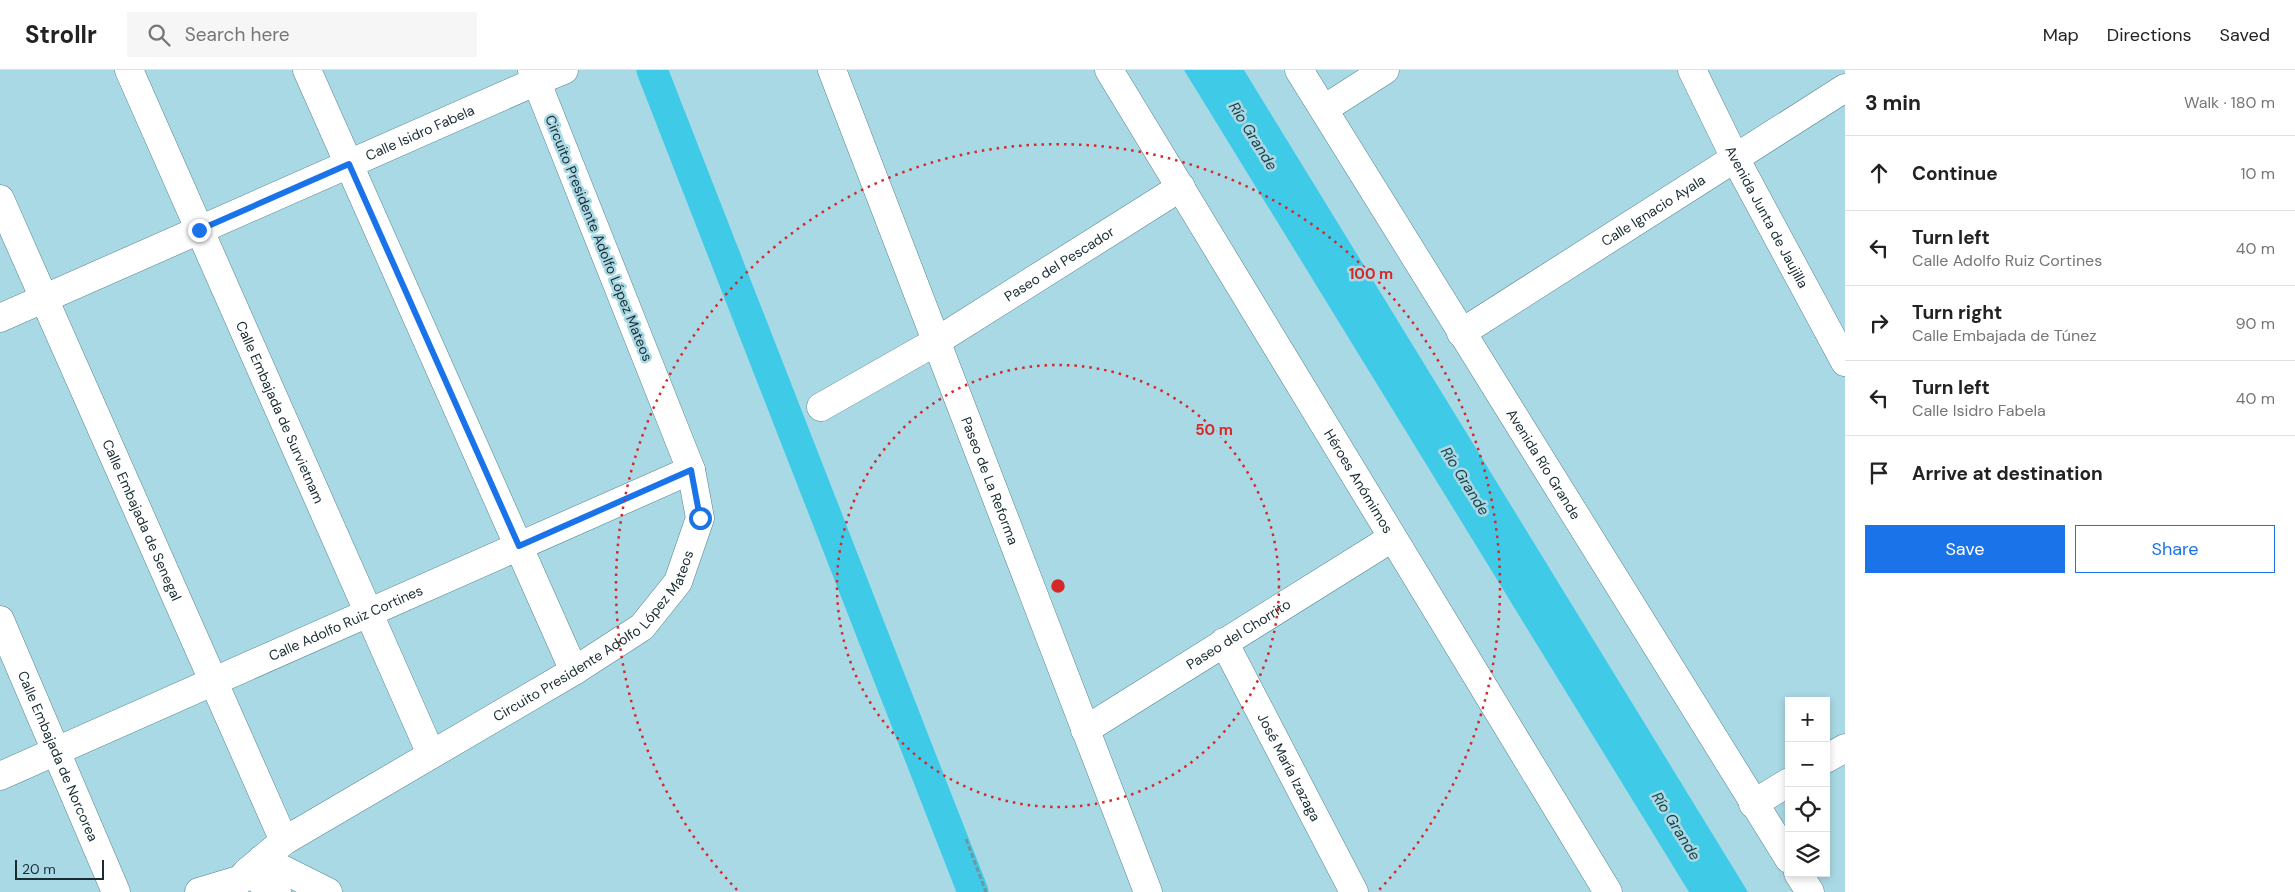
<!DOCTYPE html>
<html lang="en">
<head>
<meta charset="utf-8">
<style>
  body { margin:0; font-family:"DM Sans",sans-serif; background:#f6f6f6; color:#222 }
  .controls { position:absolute; right:15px; bottom:15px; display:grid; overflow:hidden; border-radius:0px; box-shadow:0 2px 8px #0003 }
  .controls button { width:45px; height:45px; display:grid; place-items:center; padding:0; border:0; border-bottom:1px solid #e0e0e0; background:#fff; color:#222; font:25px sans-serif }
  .scale { position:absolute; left:15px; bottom:12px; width:89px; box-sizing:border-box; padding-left:5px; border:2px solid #192c31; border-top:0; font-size:14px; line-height:18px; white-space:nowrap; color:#192c31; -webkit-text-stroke:4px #a9d9e5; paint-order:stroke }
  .stop { position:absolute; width:15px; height:15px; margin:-11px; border:4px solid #1a73e8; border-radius:50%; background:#fff }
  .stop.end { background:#1a73e8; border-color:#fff; box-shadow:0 1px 5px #0008 }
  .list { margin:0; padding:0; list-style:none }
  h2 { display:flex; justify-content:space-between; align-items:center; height:65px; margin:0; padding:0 20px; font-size:21px }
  h2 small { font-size:16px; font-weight:400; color:#767676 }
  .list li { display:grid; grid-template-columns:32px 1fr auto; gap:15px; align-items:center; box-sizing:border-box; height:75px; padding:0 20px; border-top:1px solid #e0e0e0 }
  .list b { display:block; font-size:19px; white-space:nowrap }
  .list p { margin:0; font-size:16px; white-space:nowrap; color:#767676 }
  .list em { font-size:16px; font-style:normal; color:#767676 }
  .actions { display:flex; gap:10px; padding:15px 20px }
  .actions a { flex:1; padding:11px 0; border:1px solid #1a73e8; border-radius:0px; text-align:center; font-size:18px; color:#1a73e8 }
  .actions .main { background:#1a73e8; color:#fff }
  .icon { flex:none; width:28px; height:28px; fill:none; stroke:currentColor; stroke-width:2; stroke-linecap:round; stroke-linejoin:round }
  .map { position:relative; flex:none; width:1845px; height:822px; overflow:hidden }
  header { display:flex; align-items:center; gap:30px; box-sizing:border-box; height:70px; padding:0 25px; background:#fff; border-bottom:1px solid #e0e0e0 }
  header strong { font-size:24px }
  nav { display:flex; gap:28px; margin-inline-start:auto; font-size:18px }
  .search { width:350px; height:45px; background:#f6f6f6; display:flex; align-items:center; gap:12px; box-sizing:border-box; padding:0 18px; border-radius:0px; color:#767676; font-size:19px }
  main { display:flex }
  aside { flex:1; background:#fff }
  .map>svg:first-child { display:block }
  .water { fill:#3fcbe7 }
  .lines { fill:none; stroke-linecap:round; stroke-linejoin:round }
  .canal { stroke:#3fcbe7; stroke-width:31 }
  .minor-casing { stroke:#56848f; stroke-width:29 }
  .tertiary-casing { stroke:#56848f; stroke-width:29 }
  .secondary-casing { stroke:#56848f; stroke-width:29 }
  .path { stroke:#71959f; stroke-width:3; stroke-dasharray:5 2.5; stroke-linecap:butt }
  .minor { stroke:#fff; stroke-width:28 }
  .tertiary { stroke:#fff; stroke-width:28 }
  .secondary { stroke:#fff; stroke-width:28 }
  .route { stroke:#1a73e8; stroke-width:6 }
  .ring { fill:none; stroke:#d62828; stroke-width:2.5; stroke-dasharray:2.5 5 }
  .labels { text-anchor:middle; stroke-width:5; stroke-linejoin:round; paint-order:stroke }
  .street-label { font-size:14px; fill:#192c31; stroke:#a9d9e5 }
  .water-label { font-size:15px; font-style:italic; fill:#1e3b41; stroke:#a9d9e5 }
  .centre { fill:#d62828; stroke:#a9d9e5; stroke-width:2.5 }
  .ring-label { font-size:15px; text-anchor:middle; font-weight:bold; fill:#d62828; stroke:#a9d9e5; stroke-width:5; stroke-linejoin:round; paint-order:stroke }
</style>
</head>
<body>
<header>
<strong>Strollr</strong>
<div class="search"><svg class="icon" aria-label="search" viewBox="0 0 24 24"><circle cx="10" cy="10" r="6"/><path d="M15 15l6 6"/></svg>Search here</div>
<nav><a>Map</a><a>Directions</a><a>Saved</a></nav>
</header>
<main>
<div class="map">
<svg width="1845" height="822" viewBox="0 0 1845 822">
  <rect width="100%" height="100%" fill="#a9d9e5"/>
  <polygon class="water" points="1184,0 1244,0 1748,822 1689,822"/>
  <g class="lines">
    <polyline class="canal" points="652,0 973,822"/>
    <defs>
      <g id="minor">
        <path id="s1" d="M129 0 431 684"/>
        <polyline points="307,0 574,601"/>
        <path id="s2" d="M832 0 1148 822"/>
        <path id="s3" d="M1299 0 1789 789"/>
        <polyline points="1324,39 1385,0"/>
        <path id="s4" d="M0 129 284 771"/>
        <path id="s5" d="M0 248 537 11"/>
        <path id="s6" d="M1461 263 1845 18"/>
        <path id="s7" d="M821 337 937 271 1181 117"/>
        <path id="s8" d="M0 550 116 822"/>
        <path id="s9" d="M1224 572 1354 822"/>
        <path id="s10" d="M1085 660 1392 468"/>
        <polyline points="1826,689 1845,678"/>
        <path id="s11" d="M0 706 691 400"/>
        <polyline points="1753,734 1789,712"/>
        <polyline points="262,789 328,822"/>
        <polyline points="247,802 277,822"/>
        <polyline points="1798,803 1810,822"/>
        <polyline points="199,822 239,810"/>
      </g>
      <g id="tertiary">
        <path id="s12" d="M1692 0 1735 88 1845 292"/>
        <polyline points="537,11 564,0"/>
        <path id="s13" d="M229 822 247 802 284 771 574 601 642 557 678 512 700 448 691 400 532 0"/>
      </g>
      <g id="secondary">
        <path id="s14" d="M1109 0 1608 822"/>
      </g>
    </defs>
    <use href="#minor" class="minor-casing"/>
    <use href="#tertiary" class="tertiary-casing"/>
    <use href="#secondary" class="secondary-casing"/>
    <polyline class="path" points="966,769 986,822"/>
    <use href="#minor" class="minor"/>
    <use href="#tertiary" class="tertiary"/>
    <use href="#secondary" class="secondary"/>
  </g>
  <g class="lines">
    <polyline class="route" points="199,160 349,94 519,476 691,400 700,448"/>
  </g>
  <g class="ring">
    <circle cx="1058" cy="516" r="221"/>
    <path d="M737 820A442 442 0 1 1 1379 820"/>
  </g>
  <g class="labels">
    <g class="street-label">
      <text dy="5" stroke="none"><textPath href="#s5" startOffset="459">Calle Isidro Fabela</textPath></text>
      <text dy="5" stroke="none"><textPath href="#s6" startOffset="228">Calle Ignacio Ayala</textPath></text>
      <text dy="5" stroke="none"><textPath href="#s12" startOffset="165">Avenida Junta de Jaujilla</textPath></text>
      <text transform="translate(599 168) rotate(68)" y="5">Circuito Presidente Adolfo López Mateos</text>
      <text dy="5" stroke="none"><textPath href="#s7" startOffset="278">Paseo del Pescador</textPath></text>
      <text dy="5" stroke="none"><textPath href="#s1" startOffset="374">Calle Embajada de Survietnam</textPath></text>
      <text dy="5" stroke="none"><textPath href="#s3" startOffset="464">Avenida Río Grande</textPath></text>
      <text dy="5" stroke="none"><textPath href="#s2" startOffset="440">Paseo de La Reforma</textPath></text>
      <text dy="5" stroke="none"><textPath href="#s14" startOffset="481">Héroes Anómimos</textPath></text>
      <text dy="5" stroke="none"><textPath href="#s4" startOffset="351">Calle Embajada de Senegal</textPath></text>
      <text dy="5" stroke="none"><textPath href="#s11" startOffset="378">Calle Adolfo Ruiz Cortines</textPath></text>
      <text dy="5" stroke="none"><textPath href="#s13" startOffset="451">Circuito Presidente Adolfo López Mateos</textPath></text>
      <text dy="5" stroke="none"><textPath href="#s10" startOffset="181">Paseo del Chorrito</textPath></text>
      <text dy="5" stroke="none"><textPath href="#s8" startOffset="148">Calle Embajada de Norcorea</textPath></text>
      <text dy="5" stroke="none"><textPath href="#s9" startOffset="141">José María Izazaga</textPath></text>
    </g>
    <g class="water-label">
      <text transform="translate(1253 66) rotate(58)" y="5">Río Grande</text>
      <text transform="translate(1465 411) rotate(58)" y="5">Río Grande</text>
      <text transform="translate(1676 756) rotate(58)" y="5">Río Grande</text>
    </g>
  </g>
  <circle cx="1058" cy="516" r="8" class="centre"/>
  <g class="ring-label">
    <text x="1371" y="209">100 m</text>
    <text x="1214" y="365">50 m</text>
  </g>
</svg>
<div class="controls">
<button>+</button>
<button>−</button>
<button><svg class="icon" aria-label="locate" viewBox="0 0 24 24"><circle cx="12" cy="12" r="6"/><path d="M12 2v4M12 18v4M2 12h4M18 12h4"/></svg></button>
<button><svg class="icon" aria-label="layers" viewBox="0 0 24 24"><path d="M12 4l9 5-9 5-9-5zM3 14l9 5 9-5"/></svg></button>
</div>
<div class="scale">20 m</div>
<div class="stop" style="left:700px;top:448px"></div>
<div class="stop end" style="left:199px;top:160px"></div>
</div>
<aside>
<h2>3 min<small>Walk · 180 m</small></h2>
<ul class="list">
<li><svg class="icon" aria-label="ahead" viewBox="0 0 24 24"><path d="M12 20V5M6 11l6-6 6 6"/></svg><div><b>Continue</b></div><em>10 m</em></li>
<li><svg class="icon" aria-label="left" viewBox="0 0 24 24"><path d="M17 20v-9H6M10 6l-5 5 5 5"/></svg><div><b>Turn left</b><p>Calle Adolfo Ruiz Cortines</p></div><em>40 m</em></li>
<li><svg class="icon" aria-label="right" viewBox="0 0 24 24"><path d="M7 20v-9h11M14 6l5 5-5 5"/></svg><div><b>Turn right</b><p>Calle Embajada de Túnez</p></div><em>90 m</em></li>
<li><svg class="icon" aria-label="left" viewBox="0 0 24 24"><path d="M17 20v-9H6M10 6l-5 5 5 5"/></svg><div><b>Turn left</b><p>Calle Isidro Fabela</p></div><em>40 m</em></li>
<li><svg class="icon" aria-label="arrive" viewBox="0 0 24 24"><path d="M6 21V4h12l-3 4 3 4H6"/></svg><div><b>Arrive at destination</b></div></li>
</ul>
<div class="actions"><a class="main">Save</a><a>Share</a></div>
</aside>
</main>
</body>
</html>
